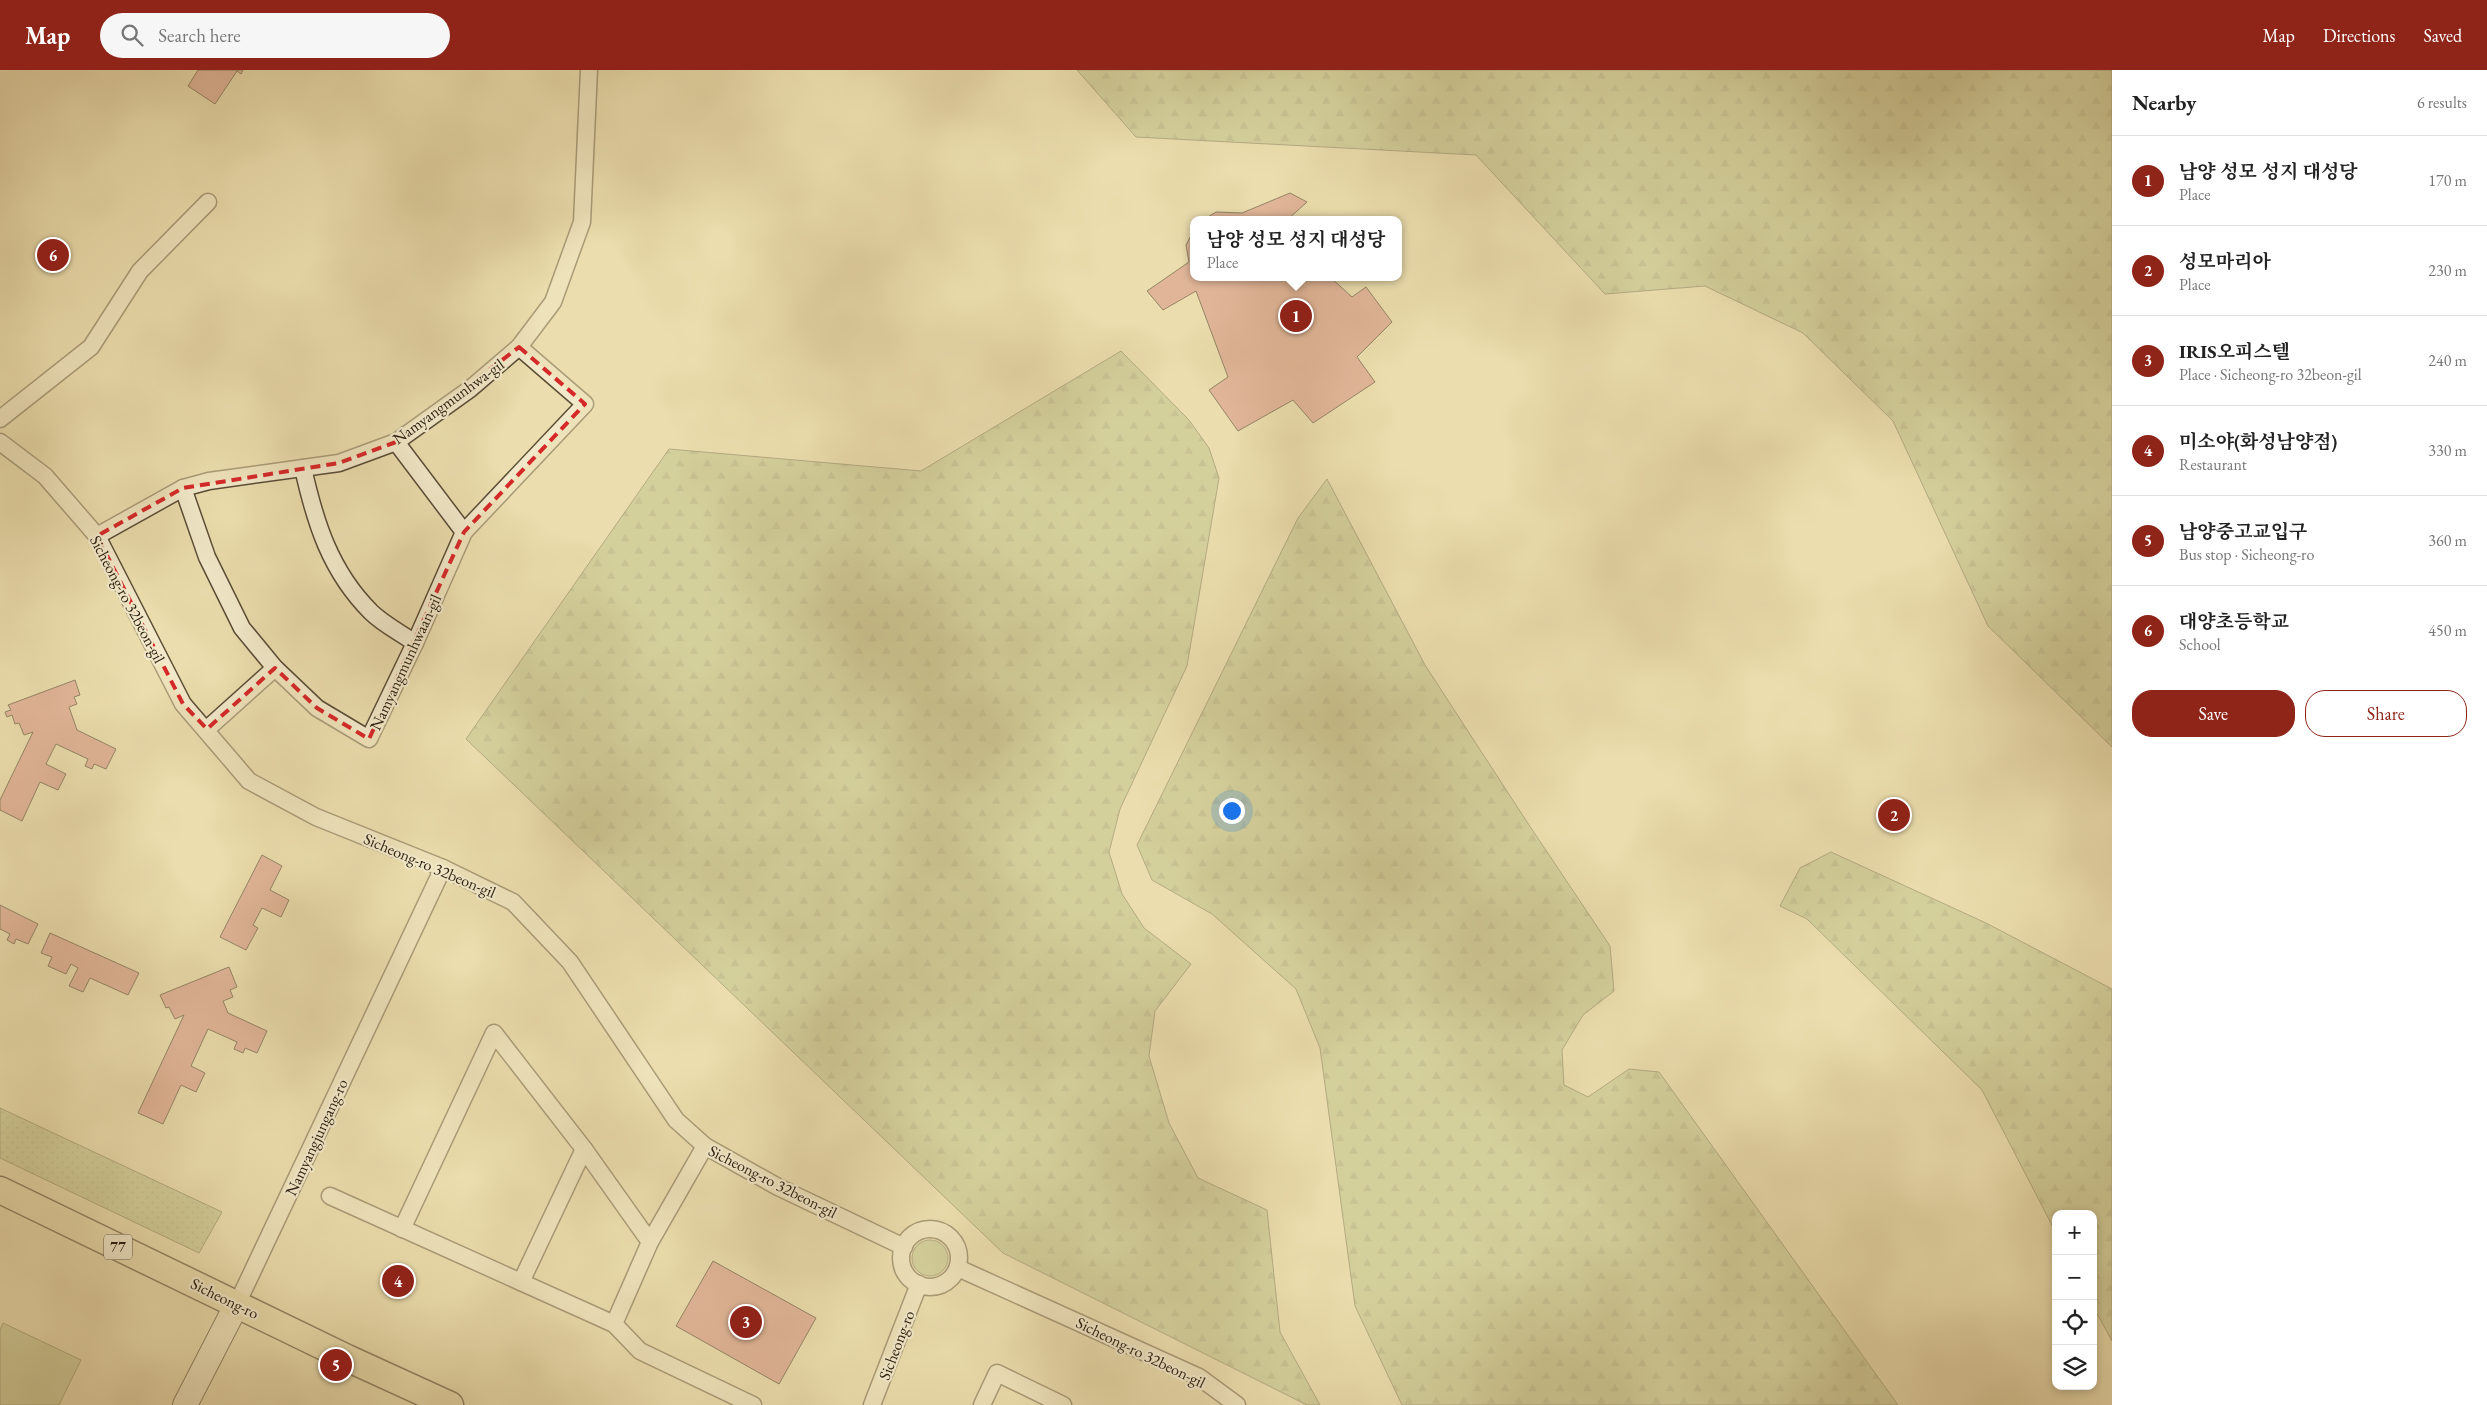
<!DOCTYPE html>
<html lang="en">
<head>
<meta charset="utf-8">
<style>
  body { margin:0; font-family:"EB Garamond","Noto Serif KR",serif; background:#f6f6f6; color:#222 }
  .controls { position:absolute; right:15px; bottom:15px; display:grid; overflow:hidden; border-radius:10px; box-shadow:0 2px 8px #0003 }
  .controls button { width:45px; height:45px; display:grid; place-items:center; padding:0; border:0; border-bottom:1px solid #e0e0e0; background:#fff; color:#222; font:25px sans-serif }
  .you { position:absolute; left:1231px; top:740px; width:18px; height:18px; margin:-12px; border:4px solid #fff; border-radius:50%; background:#1a73e8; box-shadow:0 0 0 8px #1a73e833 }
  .badge { display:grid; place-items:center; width:32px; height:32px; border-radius:50%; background:#8f2418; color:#fff; font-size:16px; font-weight:700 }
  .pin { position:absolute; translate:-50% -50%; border:2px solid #fff; box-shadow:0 1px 5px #0006 }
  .popup { position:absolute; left:1190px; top:146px; width:212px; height:65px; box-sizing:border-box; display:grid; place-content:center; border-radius:10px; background:#fff; filter:drop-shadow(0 1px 4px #0005); font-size:16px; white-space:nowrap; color:#767676 }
  .popup b { font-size:19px; color:#222 }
  .popup::after { content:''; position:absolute; left:50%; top:100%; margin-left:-10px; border:10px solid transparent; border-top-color:#fff }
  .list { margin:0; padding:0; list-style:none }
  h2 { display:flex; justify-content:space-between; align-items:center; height:65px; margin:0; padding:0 20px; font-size:21px }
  h2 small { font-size:16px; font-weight:400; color:#767676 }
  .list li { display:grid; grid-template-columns:32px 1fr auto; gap:15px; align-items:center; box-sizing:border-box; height:90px; padding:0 20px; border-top:1px solid #e0e0e0 }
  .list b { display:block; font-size:19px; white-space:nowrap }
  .list p { margin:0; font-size:16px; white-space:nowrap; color:#767676 }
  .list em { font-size:16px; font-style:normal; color:#767676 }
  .actions { display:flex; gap:10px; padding:15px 20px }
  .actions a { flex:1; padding:11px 0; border:1px solid #8f2418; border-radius:20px; text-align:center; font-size:18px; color:#8f2418 }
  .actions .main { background:#8f2418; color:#fff }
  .icon { flex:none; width:28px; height:28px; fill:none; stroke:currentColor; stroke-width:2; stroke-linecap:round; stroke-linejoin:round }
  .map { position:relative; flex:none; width:2112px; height:1335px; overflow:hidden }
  header { display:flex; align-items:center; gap:30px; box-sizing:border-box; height:70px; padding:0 25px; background:#8f2418; color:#fff }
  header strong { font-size:24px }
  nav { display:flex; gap:28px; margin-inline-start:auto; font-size:18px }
  .search { width:350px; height:45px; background:#f6f6f6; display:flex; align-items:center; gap:12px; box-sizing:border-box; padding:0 18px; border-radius:28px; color:#767676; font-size:19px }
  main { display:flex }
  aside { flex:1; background:#fff }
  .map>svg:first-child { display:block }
  .green { fill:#b9c088; stroke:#726e4c }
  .forest { fill:url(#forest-firs); stroke:#726e4c }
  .park { fill:url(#park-dots); stroke:#726e4c }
  .building { fill:#d4887e; stroke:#2a1c0f }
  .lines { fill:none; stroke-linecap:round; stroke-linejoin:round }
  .street-casing { stroke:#5a4c36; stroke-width:19 }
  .secondary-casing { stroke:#2a1c0f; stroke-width:26 }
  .primary-casing { stroke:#2a1c0f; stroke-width:29 }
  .street { stroke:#f2e9ca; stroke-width:16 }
  .secondary { stroke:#f2e9ca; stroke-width:24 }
  .primary { stroke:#ebddad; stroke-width:26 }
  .marked { fill:none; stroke:#d62828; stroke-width:4; stroke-dasharray:10 6; stroke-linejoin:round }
  .labels { text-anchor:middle; stroke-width:4.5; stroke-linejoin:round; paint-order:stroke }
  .shield { fill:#f2e9ca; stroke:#665a47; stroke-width:1 }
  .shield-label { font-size:15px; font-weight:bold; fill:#2a1c0f }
  .street-label { font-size:16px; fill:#2a1c0f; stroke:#f2e9ca }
</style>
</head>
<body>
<header>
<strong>Map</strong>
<div class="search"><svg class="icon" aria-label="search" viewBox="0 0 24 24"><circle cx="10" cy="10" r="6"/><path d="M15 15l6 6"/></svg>Search here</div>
<nav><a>Map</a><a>Directions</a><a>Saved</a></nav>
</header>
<main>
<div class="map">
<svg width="2112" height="1335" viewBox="0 0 2112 1335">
  <defs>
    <pattern id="forest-firs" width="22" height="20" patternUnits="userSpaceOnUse" patternTransform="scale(1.25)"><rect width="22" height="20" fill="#b9c088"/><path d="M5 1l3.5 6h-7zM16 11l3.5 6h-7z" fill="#9fa474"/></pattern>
    <pattern id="park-dots" width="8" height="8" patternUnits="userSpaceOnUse" patternTransform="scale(1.25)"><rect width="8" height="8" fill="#b9c088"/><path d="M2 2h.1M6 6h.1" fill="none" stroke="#9fa474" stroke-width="1.8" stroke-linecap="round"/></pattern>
  </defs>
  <rect width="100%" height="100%" fill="#ebddad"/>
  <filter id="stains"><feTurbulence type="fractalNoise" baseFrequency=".004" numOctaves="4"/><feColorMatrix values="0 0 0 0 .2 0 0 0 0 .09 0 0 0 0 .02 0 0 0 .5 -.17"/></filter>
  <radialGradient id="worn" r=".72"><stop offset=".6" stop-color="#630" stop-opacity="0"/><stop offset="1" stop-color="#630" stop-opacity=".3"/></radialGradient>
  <g class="green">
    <circle cx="930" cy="1188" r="18"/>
    <polygon points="3,1253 81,1290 59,1335 0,1335 0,1260"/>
  </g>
  <g class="forest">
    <polygon points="1077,0 2112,0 2112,677 1988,556 1893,351 1803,263 1705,216 1605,224 1476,85 1136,67"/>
    <polygon points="1121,281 1189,350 1209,378 1219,408 1187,596 1120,739 1109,782 1122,824 1144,858 1191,894 1155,941 1149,986 1169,1053 1198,1108 1267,1140 1280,1262 1320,1335 1307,1335 1003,1183 466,669 669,379 921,401"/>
    <polygon points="1327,409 1425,595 1527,752 1610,876 1614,921 1583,945 1562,980 1564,1015 1588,1027 1629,999 1659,1002 1898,1335 1402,1335 1355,1236 1320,978 1296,919 1212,844 1152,810 1137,775 1298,448"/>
    <polygon points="1831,782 1986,853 2112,919 2112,1271 2093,1236 2093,1144 2056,1144 2056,1163 1982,1020 1807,849 1780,836 1800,798"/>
  </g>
  <polygon class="park" points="0,1038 222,1142 199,1183 0,1088"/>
  <g class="building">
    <polygon points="198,0 243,0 241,4 237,1 215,34 188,16"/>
    <polygon points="1290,123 1307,132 1287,150 1203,150 1216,142 1242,143"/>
    <polygon points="1194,160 1194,207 1330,207 1352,227 1366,217 1392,252 1357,287 1375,312 1313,353 1293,330 1238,361 1209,320 1228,307 1196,221 1163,240 1147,221 1189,192 1186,175"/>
    <polygon points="75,610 80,625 74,627 77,634 69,637 77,660 116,679 106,699 94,694 92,699 85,696 88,689 56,674 46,694 66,704 58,720 40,712 22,751 0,740 0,730 33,662 24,665 19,653 15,654 12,645 7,647 5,642 11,640 8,635"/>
    <polygon points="262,785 282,796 270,820 289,830 281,847 262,838 253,855 258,858 246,880 220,867"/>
    <polygon points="0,835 38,854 28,874 16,869 14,874 7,870 10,864 0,859"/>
    <polygon points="50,863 139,903 128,925 90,908 83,922 69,916 78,898 71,894 66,904 48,896 52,887 41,883"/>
    <polygon points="229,897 237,917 230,920 233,927 223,931 228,943 267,961 257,983 245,978 243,983 234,979 237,972 208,959 191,996 205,1003 196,1022 181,1015 163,1054 138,1043 184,945 175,949 169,937 166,938 160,925"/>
    <polygon points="713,1191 816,1248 779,1314 676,1256"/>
  </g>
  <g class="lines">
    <defs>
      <g id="street">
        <polyline points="0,349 91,277 140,201 208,132"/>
        <polyline points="0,372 45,406 97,466 183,634 249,711 316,747 443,798 513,832 570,892 676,1050 705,1076 778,1117 904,1177"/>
        <polyline points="396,372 464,462"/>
        <path d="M303 398C315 452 330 501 371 542 383 554 401 563 415 573"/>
        <polyline points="183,418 207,487 242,558 275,598 317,638 369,669 415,573 464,462 585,334 519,277"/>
        <polyline points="97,466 183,418 209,411 339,393 396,372 470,319 519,277 553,232 582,152 589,0"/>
        <polyline points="207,659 275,598"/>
        <polyline points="330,1126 614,1254 640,1281 753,1335"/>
        <polyline points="402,1159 494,963 584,1079 650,1172"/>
        <circle cx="930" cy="1188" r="29"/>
        <polyline points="958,1198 1199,1307 1237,1335"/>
        <polyline points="521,1212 584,1079"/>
        <polyline points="237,1234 443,798"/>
        <polyline points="614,1254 650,1172 705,1076"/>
        <polyline points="872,1335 919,1214"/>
        <polyline points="982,1335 997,1303 1063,1335"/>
      </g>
      <polyline id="secondary" points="185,1335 237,1234"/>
      <polyline id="primary" points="0,1120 347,1288 450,1335"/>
    </defs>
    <use href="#street" class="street-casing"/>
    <use href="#secondary" class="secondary-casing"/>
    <use href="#primary" class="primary-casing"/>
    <use href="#street" class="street"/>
    <use href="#secondary" class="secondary"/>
    <use href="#primary" class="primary"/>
  </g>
  <path d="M0 0H2112V1335H0ZM519 277 585 334 464 462 369 669 317 638 275 598 207 659 183 634 97 466 183 418 339 393 396 372Z" fill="#ebddad" fill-opacity=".55" fill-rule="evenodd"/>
  <path class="marked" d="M519 277 585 334 464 462 369 669 317 638 275 598 207 659 183 634 97 466 183 418 339 393 396 372Z"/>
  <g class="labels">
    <rect class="shield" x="104" y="1164.5" width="28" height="25" rx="4"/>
    <g class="shield-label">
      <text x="118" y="1182">77</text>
    </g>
    <g class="street-label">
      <text transform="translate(448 331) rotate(-36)" y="6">Namyangmunhwa-gil</text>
      <text transform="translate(128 529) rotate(62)" y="6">Sicheong-ro 32beon-gil</text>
      <text transform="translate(405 592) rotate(-65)" y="6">Namyangmunhwaan-gil</text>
      <text transform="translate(430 795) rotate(23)" y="6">Sicheong-ro 32beon-gil</text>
      <text transform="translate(316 1067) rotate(-65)" y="6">Namyangjungang-ro</text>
      <text transform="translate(773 1111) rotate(27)" y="6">Sicheong-ro 32beon-gil</text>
      <text transform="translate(225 1228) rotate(26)" y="6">Sicheong-ro</text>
      <text transform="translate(896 1275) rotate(-69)" y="6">Sicheong-ro</text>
      <text transform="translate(1141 1282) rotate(26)" y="6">Sicheong-ro 32beon-gil</text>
    </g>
  </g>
  <rect width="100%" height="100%" filter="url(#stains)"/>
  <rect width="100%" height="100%" fill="url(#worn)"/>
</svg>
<div class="controls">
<button>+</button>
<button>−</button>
<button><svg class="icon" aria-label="locate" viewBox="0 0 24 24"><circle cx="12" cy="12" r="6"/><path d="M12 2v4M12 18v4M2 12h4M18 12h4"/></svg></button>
<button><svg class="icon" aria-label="layers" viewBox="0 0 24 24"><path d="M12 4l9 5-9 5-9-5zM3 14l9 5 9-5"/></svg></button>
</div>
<div class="you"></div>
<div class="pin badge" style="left:1296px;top:246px">1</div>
<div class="popup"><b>남양 성모 성지 대성당</b>Place</div>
<div class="pin badge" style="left:1894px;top:745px">2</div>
<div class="pin badge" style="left:746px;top:1252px">3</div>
<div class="pin badge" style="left:398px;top:1211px">4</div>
<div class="pin badge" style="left:336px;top:1295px">5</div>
<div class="pin badge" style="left:53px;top:185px">6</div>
</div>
<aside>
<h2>Nearby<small>6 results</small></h2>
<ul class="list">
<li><span class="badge">1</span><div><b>남양 성모 성지 대성당</b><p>Place</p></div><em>170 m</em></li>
<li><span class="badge">2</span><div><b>성모마리아</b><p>Place</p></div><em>230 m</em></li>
<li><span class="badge">3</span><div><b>IRIS오피스텔</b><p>Place · Sicheong-ro 32beon-gil</p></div><em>240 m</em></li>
<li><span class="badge">4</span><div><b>미소야(화성남양점)</b><p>Restaurant</p></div><em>330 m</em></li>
<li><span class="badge">5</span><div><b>남양중고교입구</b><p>Bus stop · Sicheong-ro</p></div><em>360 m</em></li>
<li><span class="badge">6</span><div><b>대양초등학교</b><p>School</p></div><em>450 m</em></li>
</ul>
<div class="actions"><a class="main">Save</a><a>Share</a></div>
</aside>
</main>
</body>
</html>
